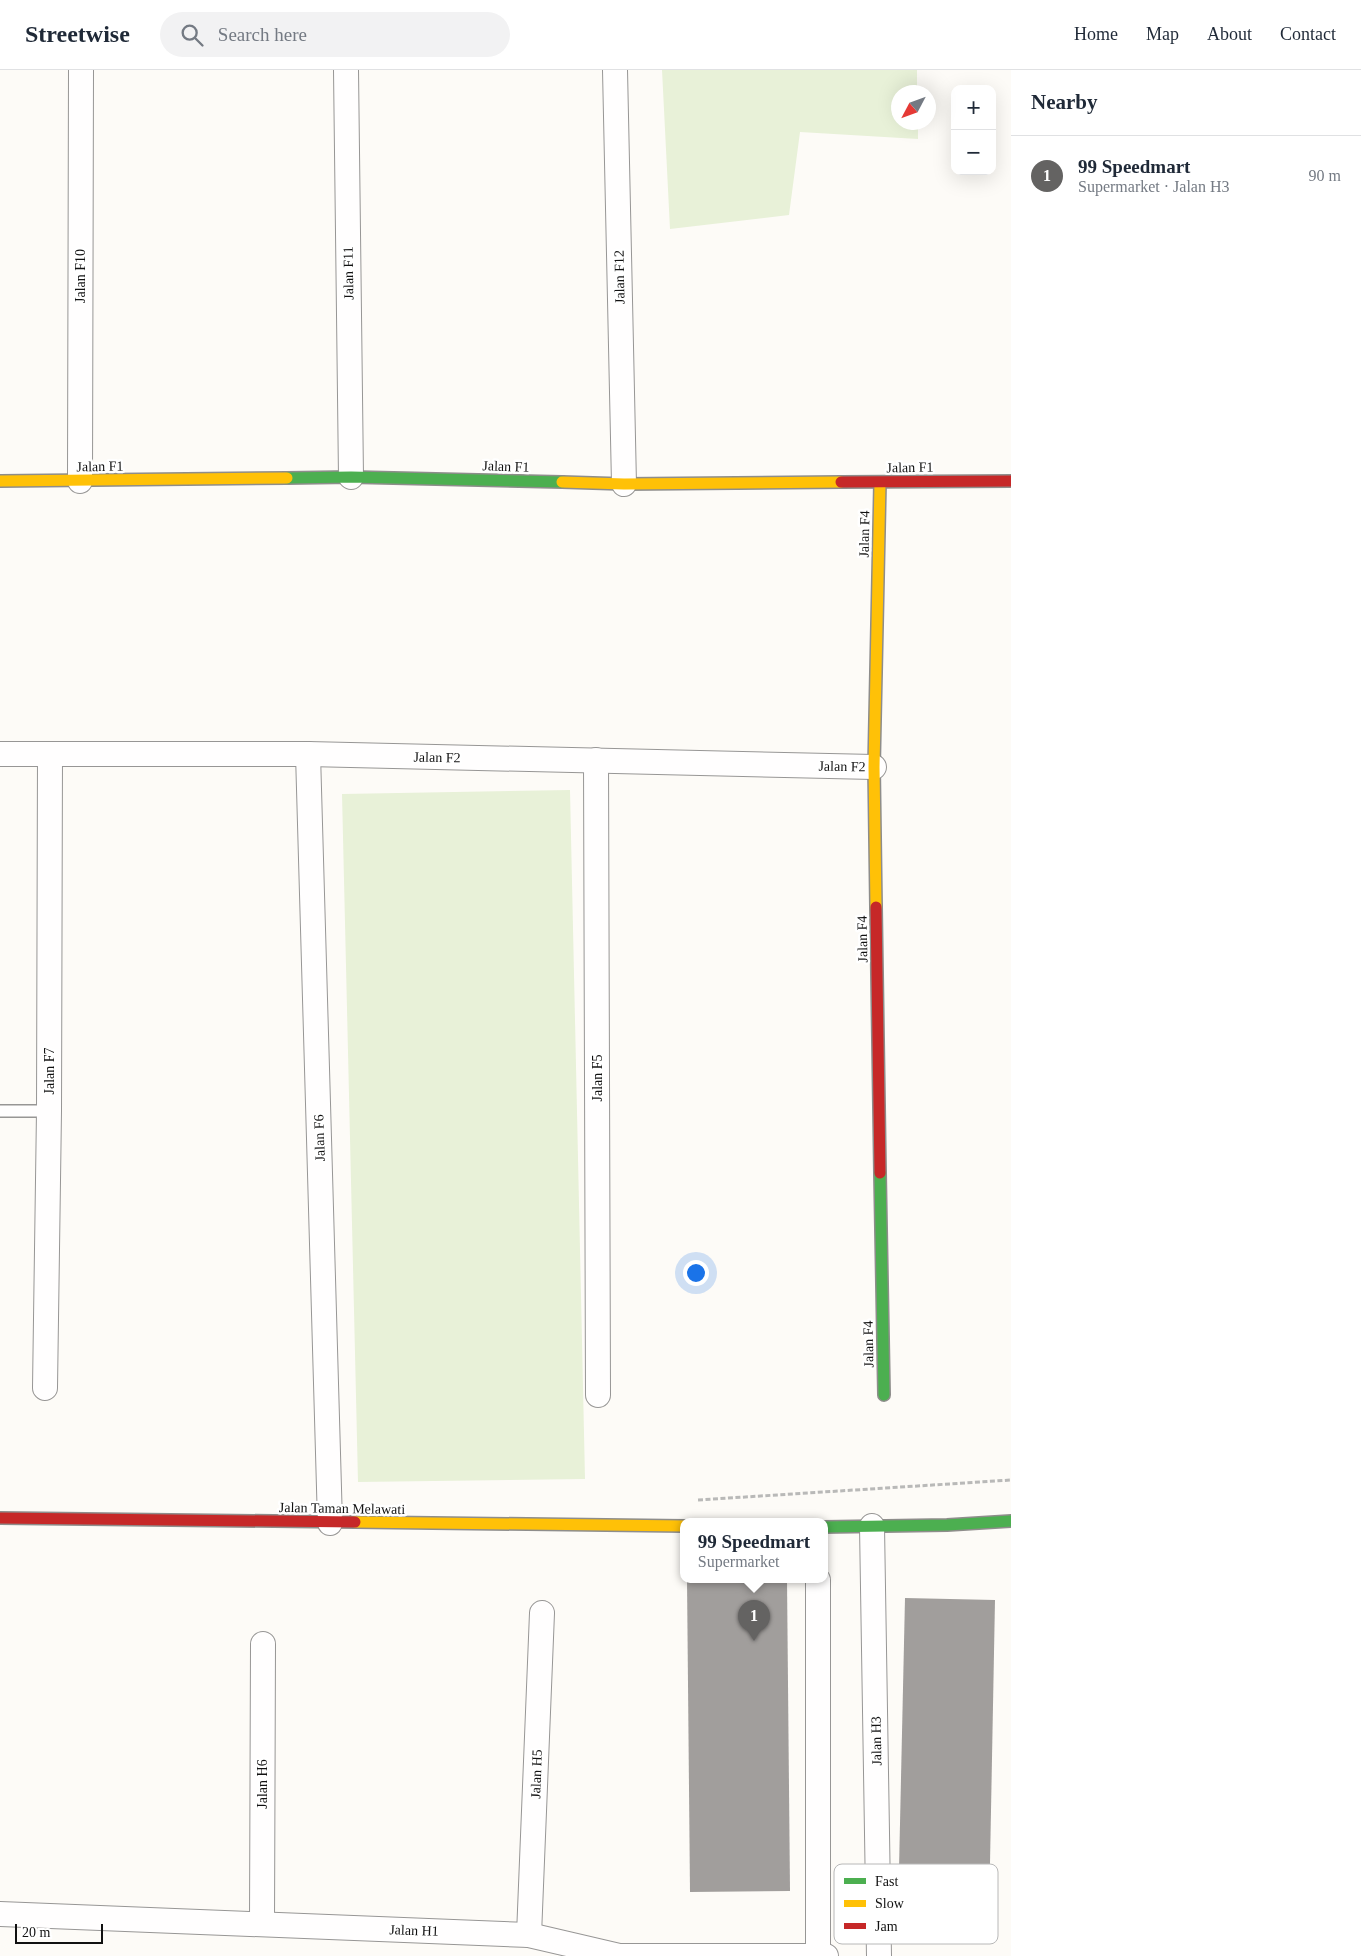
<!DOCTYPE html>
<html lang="en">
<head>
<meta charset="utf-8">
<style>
  body { margin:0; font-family:Georgia,serif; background:#f2f2f3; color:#1f2937 }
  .controls { position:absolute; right:15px; top:15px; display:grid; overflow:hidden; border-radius:10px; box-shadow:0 5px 20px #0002 }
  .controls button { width:45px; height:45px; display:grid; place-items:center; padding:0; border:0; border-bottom:1px solid #e0e1e3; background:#fff; color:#1f2937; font:25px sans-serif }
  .compass { position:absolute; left:891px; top:15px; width:45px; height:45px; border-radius:50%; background:#fff; box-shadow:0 5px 20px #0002; rotate:229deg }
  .scale { position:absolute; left:15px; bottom:12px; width:88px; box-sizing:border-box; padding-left:5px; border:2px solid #111; border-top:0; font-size:14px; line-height:18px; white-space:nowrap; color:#111; -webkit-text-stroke:4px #fff; paint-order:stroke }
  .you { position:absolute; left:695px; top:1202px; width:18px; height:18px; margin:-12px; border:4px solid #fff; border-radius:50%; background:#1a73e8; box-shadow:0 0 0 8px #1a73e833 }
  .badge { display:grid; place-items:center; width:32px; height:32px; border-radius:50%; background:#646362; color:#fff; font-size:16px; font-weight:700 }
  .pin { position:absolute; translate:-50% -41px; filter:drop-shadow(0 1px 2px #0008) }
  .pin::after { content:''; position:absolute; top:26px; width:18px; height:15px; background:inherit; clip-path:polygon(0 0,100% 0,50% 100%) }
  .popup { position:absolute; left:680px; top:1448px; width:148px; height:65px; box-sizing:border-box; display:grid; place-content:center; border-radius:10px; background:#fff; filter:drop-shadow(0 1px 4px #0005); font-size:16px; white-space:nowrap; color:#747a83 }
  .popup b { font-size:19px; color:#1f2937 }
  .popup::after { content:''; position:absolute; left:50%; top:100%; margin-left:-10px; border:10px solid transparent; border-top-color:#fff }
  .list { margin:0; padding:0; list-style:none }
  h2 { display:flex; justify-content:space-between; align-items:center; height:65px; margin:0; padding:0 20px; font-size:21px }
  h2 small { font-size:16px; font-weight:400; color:#747a83 }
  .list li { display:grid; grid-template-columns:32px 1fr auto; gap:15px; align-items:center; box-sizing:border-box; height:80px; padding:0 20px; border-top:1px solid #e0e1e3 }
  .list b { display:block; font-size:19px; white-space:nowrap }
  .list p { margin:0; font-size:16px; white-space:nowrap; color:#747a83 }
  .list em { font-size:16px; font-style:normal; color:#747a83 }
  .icon { flex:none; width:28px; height:28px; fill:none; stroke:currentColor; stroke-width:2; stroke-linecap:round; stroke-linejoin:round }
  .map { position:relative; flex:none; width:1011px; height:1886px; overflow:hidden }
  header { display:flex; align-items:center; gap:30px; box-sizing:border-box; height:70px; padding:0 25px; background:#fff; border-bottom:1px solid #e0e1e3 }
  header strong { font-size:24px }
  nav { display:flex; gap:28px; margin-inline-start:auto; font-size:18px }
  .search { width:350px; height:45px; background:#f2f2f3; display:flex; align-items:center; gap:12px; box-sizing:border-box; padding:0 18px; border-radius:28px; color:#747a83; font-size:19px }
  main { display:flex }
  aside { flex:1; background:#fff }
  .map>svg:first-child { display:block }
  .green { fill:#e8f1d8 }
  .building { fill:#a19e9c }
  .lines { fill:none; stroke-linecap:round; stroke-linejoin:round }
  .lane-casing { stroke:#979695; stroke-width:14 }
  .street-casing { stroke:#979695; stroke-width:26 }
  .fast-casing { stroke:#8e8d8b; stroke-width:14 }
  .slow-casing { stroke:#8e8d8b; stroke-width:14 }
  .jam-casing { stroke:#8e8d8b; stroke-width:14 }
  .path { stroke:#b9b9b8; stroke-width:3; stroke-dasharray:5 2.5; stroke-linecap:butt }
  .lane { stroke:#fffefe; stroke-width:11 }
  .street { stroke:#fffefe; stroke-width:24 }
  .fast { stroke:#4caf50; stroke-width:11 }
  .slow { stroke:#ffc107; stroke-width:11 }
  .jam { stroke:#c62828; stroke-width:11 }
  .labels { text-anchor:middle; stroke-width:5; stroke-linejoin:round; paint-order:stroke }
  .street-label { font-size:14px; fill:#111; stroke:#fff }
  .key { fill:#fff; stroke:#b8b8b8; stroke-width:1 }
  .key-label { font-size:14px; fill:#111 }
</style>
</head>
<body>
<header>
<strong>Streetwise</strong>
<div class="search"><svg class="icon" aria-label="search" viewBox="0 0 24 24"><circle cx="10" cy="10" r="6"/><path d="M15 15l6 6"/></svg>Search here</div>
<nav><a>Home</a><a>Map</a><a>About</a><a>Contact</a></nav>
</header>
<main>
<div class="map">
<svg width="1011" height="1886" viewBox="0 0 1011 1886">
  <rect width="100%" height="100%" fill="#fdfbf7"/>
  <g class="green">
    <polygon points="662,0 917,0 917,22 898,22 898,52 918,53 918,69 800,62 789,145 670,159"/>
    <polygon points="570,720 585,1409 358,1412 342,724"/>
  </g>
  <g class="building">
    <polygon points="687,1510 787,1510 790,1821 690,1822"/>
    <polygon points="905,1528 995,1530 989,1846 898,1844"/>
  </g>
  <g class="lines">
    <defs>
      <polyline id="lane" points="0,1041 49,1041"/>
      <g id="street">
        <polyline points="346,0 351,407"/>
        <polyline points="615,0 624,414"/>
        <polyline points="80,411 81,0"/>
        <polyline points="0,684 308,684 874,697"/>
        <polyline points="308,684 330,1453"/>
        <polyline points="596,690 598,1325"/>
        <polyline points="45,1318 49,1041 50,684"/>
        <polyline points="872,1456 879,1886"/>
        <polyline points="818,1510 818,1886"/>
        <polyline points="0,1844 529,1865 619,1886 826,1886"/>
        <polyline points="262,1854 263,1574"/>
        <polyline points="529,1865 542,1543"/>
      </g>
      <g id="fast">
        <polyline points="287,408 351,407 562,412"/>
        <polyline points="880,1103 884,1325"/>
        <polyline points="824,1457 947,1455 1011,1451"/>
      </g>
      <g id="slow">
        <polyline points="0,411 287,408"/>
        <polyline points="562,412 624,414 841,412"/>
        <polyline points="876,837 874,697 880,413"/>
        <polyline points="355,1452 684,1456"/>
      </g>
      <g id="jam">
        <polyline points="841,412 1011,411"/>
        <polyline points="876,837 880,1103"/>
        <polyline points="0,1448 355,1452"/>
      </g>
    </defs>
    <use href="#lane" class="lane-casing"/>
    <use href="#street" class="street-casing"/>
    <use href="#fast" class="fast-casing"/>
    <use href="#slow" class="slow-casing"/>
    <use href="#jam" class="jam-casing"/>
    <polyline class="path" points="698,1430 1011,1410"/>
    <use href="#lane" class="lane"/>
    <use href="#street" class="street"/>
    <use href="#fast" class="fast"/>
    <use href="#slow" class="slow"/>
    <use href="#jam" class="jam"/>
  </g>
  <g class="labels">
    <g class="street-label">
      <text transform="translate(348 203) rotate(-91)" y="5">Jalan F11</text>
      <text transform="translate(80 206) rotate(-90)" y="5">Jalan F10</text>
      <text transform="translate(619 207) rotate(-91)" y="5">Jalan F12</text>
      <text transform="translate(100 396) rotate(-1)" y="5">Jalan F1</text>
      <text transform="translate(506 396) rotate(2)" y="5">Jalan F1</text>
      <text transform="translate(910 397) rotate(-1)" y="5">Jalan F1</text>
      <text transform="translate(864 464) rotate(-89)" y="5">Jalan F4</text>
      <text transform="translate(437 687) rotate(1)" y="5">Jalan F2</text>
      <text transform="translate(842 696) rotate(1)" y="5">Jalan F2</text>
      <text transform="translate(862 869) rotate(-91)" y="5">Jalan F4</text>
      <text transform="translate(49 1001) rotate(-90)" y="5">Jalan F7</text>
      <text transform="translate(597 1008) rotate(-90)" y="5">Jalan F5</text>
      <text transform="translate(319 1068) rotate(-92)" y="5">Jalan F6</text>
      <text transform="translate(868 1274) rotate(-91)" y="5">Jalan F4</text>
      <text transform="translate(342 1438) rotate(1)" y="5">Jalan Taman Melawati</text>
      <text transform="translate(876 1671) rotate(-91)" y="5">Jalan H3</text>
      <text transform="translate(536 1704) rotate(-88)" y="5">Jalan H5</text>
      <text transform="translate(262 1714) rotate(-90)" y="5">Jalan H6</text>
      <text transform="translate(414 1860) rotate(2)" y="5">Jalan H1</text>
    </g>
  </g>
  <rect x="834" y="1794" width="164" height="80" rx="8" class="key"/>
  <rect x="844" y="1808" width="22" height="6" fill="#4caf50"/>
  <rect x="844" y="1830" width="22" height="7" fill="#ffc107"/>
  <rect x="844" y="1853" width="22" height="6" fill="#c62828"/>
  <g class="key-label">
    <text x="875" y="1816">Fast</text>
    <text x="875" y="1838">Slow</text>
    <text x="875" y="1861">Jam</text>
  </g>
</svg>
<div class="controls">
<button>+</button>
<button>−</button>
</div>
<svg class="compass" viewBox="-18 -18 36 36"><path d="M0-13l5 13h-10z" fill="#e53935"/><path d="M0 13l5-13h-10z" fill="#747a83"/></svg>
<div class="scale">20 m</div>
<div class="you"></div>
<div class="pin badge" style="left:754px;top:1571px">1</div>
<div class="popup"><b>99 Speedmart</b>Supermarket</div>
</div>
<aside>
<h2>Nearby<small></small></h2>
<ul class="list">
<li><span class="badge">1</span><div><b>99 Speedmart</b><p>Supermarket · Jalan H3</p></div><em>90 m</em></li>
</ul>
</aside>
</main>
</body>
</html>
